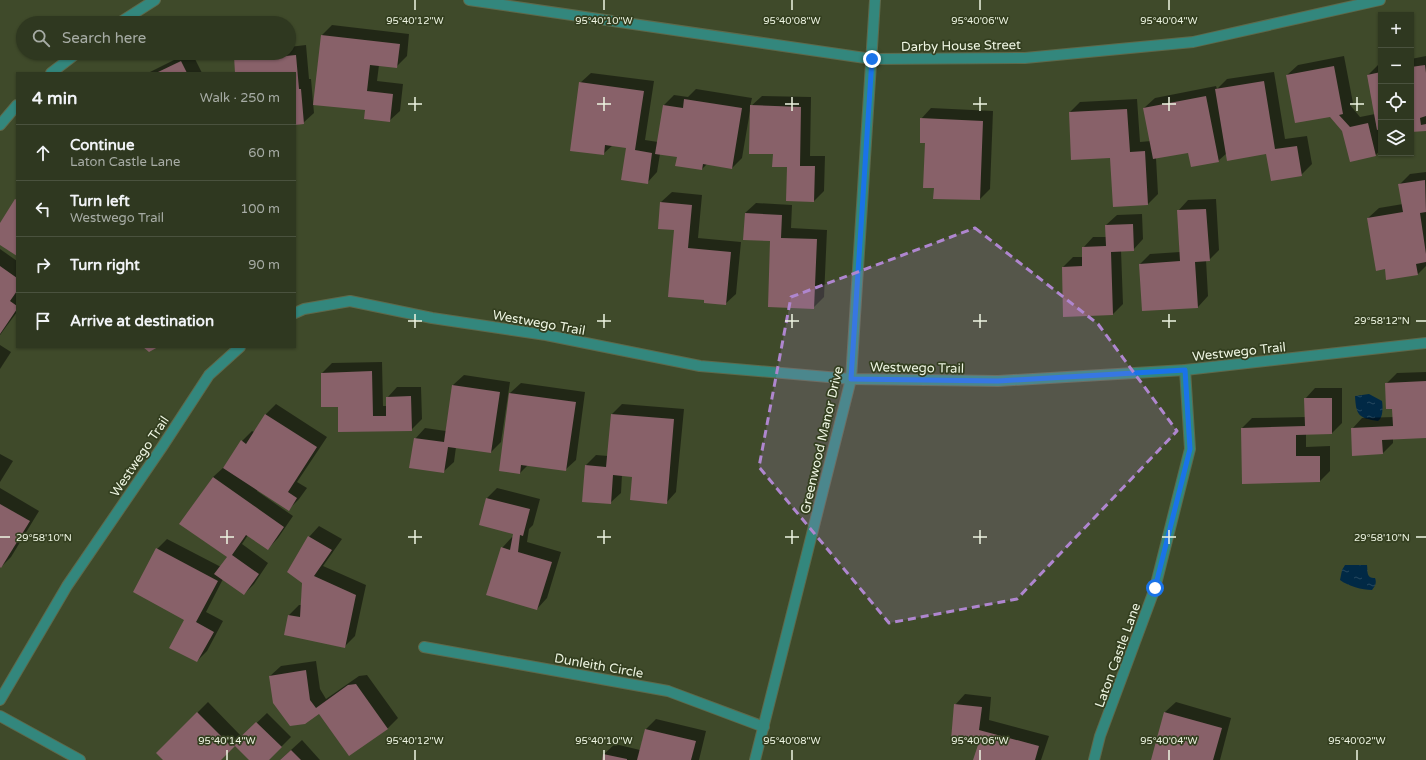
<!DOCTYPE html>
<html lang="en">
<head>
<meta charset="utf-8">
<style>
  body { margin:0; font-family:"Varela Round",sans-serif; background:#3b432d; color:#f1f3f6 }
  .controls { position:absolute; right:12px; top:12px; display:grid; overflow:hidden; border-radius:0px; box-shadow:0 1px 3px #0004 }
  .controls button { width:36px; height:36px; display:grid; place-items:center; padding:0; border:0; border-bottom:1px solid #4a523e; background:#2f3820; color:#f1f3f6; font:20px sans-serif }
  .stop { position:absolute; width:12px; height:12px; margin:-9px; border:3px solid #1a73e8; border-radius:50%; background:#fff }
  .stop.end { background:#1a73e8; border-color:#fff; box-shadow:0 1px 4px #0008 }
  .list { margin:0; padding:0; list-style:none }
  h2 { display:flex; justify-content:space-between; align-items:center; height:52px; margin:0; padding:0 16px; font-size:17px }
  h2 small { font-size:13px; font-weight:400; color:#a7aca5 }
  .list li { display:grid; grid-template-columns:26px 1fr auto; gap:12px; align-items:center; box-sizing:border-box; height:56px; padding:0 16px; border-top:1px solid #4a523e }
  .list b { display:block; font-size:15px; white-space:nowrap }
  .list p { margin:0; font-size:13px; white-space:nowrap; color:#a7aca5 }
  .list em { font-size:13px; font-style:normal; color:#a7aca5 }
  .icon { flex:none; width:22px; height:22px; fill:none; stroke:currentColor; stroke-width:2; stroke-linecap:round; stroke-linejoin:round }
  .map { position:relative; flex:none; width:1426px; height:760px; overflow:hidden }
  .search { position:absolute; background:#2f3820; box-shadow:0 1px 3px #0004; left:16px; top:16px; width:280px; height:44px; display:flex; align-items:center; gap:10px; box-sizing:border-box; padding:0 14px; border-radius:22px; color:#a7aca5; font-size:15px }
  .panel { position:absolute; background:#2f3820; box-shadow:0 1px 3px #0004; left:16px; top:72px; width:280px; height:276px; border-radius:0px }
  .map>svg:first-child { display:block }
  .water { fill:url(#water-ripples) }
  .shadow { fill:#0007 }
  .building { fill:#886169 }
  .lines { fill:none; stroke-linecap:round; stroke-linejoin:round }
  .street-casing { stroke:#5e694b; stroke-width:12 }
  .street { stroke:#33877d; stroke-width:10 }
  .route { stroke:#1a73e8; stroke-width:5 }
  .marked { fill:#af86cf; fill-opacity:0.2; stroke:#af86cf; stroke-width:3; stroke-dasharray:8 5; stroke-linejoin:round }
  .ticks { fill:none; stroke:#eef5e2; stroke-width:1.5 }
  .labels { text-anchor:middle; stroke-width:3.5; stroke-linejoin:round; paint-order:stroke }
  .street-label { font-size:13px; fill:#eef5e2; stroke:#343f20 }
  .ticks-label { font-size:10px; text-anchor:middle; fill:#eef5e2; stroke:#343f20; stroke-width:3.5; stroke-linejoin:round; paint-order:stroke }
</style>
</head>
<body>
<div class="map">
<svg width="1426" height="760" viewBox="0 0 1426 760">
  <defs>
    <pattern id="water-ripples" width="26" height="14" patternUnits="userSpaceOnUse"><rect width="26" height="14" fill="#012945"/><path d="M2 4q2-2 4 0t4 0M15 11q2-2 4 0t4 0" fill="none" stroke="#264960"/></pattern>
  </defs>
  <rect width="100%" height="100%" fill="#3f4a2a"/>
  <g class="water">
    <path d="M1369 394 1382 401C1383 407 1383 418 1378 421 1359 418 1356 416 1355 396Z"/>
    <path d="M1345 565H1367C1368 572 1366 578 1375 578 1377 583 1375 586 1372 590 1362 590 1348 586 1340 580L1342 570Z"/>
  </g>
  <g class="shadow">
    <polygon points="332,25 409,34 407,56 396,67 379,65 377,81 403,84 400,111 389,121 366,110 322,35"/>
    <polygon points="306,45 309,79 311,79 314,113 303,123 295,124 295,73 236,73 235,57 239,53 289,53 289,47"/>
    <polygon points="188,53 192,53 202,73 148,73"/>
    <polygon points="1344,56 1353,103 1350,105 1360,117 1375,114 1368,75 1378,65 1381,64 1381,149 1376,155 1343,131 1330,116 1287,75 1298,65"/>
    <polygon points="1426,56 1426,130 1411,131 1411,59"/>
    <polygon points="1274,72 1285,139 1307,136 1312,164 1301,175 1267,153 1227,153 1218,161 1189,151 1156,158 1158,194 1148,204 1111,157 1070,112 1080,102 1137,99 1140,142 1151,141 1144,108 1155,98 1216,86 1217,89 1227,79"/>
    <polygon points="591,73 654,81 645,140 658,142 664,105 674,95 688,97 696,89 752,98 750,107 762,96 811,97 810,156 825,156 824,191 814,201 788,166 774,153 751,111 750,111 742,158 732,168 707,164 702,169 678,156 660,154 657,172 647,183 627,147 613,145 603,154 580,83"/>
    <polygon points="931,108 993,111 990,189 980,199 935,187 921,119"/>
    <polygon points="1426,172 1426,266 1418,274 1385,268 1368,218 1379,208 1403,204 1400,184 1410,174"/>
    <polygon points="672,192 702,195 698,238 741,242 736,294 725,304 675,230 661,202"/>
    <polygon points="1216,199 1219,250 1209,260 1206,260 1208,296 1198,307 1140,264 1150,254 1180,252 1178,211 1188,200"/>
    <polygon points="756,203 792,205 791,228 827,230 824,297 813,308 771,240 745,213"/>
    <polygon points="1142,214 1143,239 1133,250 1121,250 1123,304 1113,314 1063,267 1073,257 1083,257 1083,248 1093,237 1107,237 1106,225 1117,215"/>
    <polygon points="0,249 17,261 17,312 0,335"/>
    <polygon points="0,345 11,352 0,369"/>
    <polygon points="382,362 383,406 387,406 387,398 397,387 421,387 422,419 411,430 338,406 322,373 332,363"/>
    <polygon points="1426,372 1426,437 1393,439 1393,443 1383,453 1352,429 1362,418 1394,417 1393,408 1386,384 1397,373"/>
    <polygon points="464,375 510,382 501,442 491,452 456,447 454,462 443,472 415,439 425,428 446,431 453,385"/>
    <polygon points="521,383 585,392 576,460 565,470 528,465 520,473 500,470 510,393"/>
    <polygon points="1315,388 1342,388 1342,423 1332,433 1306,433 1306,447 1330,446 1330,471 1320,481 1242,428 1252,418 1306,417 1305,399"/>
    <polygon points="276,404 327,437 297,482 307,488 299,499 289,509 258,489 257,491 293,516 278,538 268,549 248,535 242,544 268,563 254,584 244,594 223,579 206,612 223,621 207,651 197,661 186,619 157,549 167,539 221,567 228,557 181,524 213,477 224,467 242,441 252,431 254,432 266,414"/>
    <polygon points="622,404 684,409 676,492 666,503 633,476 622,475 621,493 610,503 583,501 586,465 596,455 608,456 612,414"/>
    <polygon points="0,454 13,461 0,482"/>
    <polygon points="0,488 39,511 11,557 1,567 0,566"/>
    <polygon points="497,488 540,499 533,525 529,529 527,542 561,552 547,598 537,609 502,548 512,537 513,538 514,533 487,498"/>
    <polygon points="319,526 342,539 323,566 366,585 355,636 344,647 285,634 289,615 299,605 301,605 303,582 288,571 309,537"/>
    <polygon points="316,661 320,689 326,699 359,676 367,675 398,718 388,728 349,755 319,713 270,676 281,666"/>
    <polygon points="965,694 991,697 989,720 1049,736 1041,760 974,760 980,741 955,705"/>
    <polygon points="208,702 242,737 267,713 291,737 268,760 250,760 235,744 219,760 164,760 157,753"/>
    <polygon points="1176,702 1231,718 1220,760 1152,760 1165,712"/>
    <polygon points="656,719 706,731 699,760 603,760 604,754 615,744 640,750 646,729"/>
    <polygon points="302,740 320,760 280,760"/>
  </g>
  <g class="building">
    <polygon points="321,35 400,44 397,68 370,65 367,91 393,94 390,122 364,119 365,110 313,105"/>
    <polygon points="250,53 274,53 275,57 296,55 299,89 301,89 304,124 295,125 295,73 235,73 234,56 250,55"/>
    <polygon points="181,61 187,73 156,73"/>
    <polygon points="1425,65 1426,73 1426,116 1420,118 1421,125 1426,124 1426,131 1411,132 1411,67"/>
    <polygon points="1334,66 1343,114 1339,115 1350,127 1368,123 1376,156 1350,162 1342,131 1330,117 1295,123 1286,75"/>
    <polygon points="1381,72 1381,129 1377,130 1367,75"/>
    <polygon points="1264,81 1275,149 1297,146 1302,176 1271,181 1266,154 1227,161 1215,89"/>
    <polygon points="579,82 644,91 635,150 652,153 648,184 621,180 626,148 605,145 604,155 570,151"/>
    <polygon points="1206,96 1219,162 1191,167 1188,153 1153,159 1143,108"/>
    <polygon points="684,99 742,108 732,169 703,164 702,170 675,166 677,157 655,154 663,105 683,108"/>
    <polygon points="750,105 801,107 800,166 815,166 814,202 786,201 787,167 772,167 773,154 749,154"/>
    <polygon points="1127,109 1130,152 1145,151 1148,205 1113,207 1110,158 1071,160 1069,112"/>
    <polygon points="920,118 983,121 980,200 933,199 934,188 923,188 925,143 920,143"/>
    <polygon points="1425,180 1426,212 1420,213 1426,254 1426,262 1416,264 1418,275 1386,280 1385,269 1376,271 1367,218 1403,212 1398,184"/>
    <polygon points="15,199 17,200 17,256 0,245 0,223"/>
    <polygon points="660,202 692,205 688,248 731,252 726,305 704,303 704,300 668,297 674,230 658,229"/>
    <polygon points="1206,209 1210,261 1195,262 1198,308 1142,311 1139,264 1180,261 1177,210"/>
    <polygon points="745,213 782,215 781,238 817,239 814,309 768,307 770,241 743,240"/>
    <polygon points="1133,224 1134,251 1111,252 1113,315 1063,317 1062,267 1082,266 1082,247 1106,246 1105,225"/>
    <polygon points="0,266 17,278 17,291 10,301 17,306 17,309 0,334"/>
    <polygon points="143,347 158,347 149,352"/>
    <polygon points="372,371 373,416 386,416 386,397 411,396 412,431 338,432 338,407 321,407 321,373"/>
    <polygon points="1426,381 1426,438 1382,440 1383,454 1352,456 1351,428 1393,426 1392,409 1386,409 1385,383"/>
    <polygon points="452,385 500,392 491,453 448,447 444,473 409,468 414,438 444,442"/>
    <polygon points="509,393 576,402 566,471 521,465 520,474 499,471"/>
    <polygon points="1304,398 1332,398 1332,434 1296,435 1296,456 1320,456 1320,482 1242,484 1241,428 1305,426"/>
    <polygon points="265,414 317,447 288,492 297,498 289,511 223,468 241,440 246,444"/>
    <polygon points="611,414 674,419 667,504 630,500 632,477 613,475 611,504 582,502 585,465 606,467"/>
    <polygon points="213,477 284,527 268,550 246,535 232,555 259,574 244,595 214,574 227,557 179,524"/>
    <polygon points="486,498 530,509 523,536 520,535 518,552 552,562 537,610 486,595 501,547 510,550 513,534 479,525"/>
    <polygon points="0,504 30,521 1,568 0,567"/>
    <polygon points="308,536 332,550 314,576 356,595 345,648 284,635 288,615 300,617 302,583 287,572"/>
    <polygon points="156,548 218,581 196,622 214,632 197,662 169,648 184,620 133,592"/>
    <polygon points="306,670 310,700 316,708 348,685 356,684 388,729 349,756 319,714 305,724 290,726 273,703 269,676"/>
    <polygon points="954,704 982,707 979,730 1039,746 1035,760 973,760 979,742 951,740"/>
    <polygon points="197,712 231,746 256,722 282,747 269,760 249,760 235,746 221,760 163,760 156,753"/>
    <polygon points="1164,712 1222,728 1213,760 1151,760"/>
    <polygon points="645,729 696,741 691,760 637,760"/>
    <polygon points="291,750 301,760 280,760"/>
    <polygon points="603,754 627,759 627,760 602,760"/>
  </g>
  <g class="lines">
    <defs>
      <g id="street">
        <polyline points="469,0 872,59 1025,58 1193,42 1380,0"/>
        <polyline points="119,23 155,0"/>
        <polyline points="51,73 77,53"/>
        <polyline points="0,125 17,105"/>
        <polyline points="295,313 304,309 350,301 432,318 546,335 700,366 851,379 998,381 1185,370 1426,343"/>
        <polyline points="424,647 668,691 764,727"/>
        <polyline points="0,700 67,586 162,447 209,375 240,347"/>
        <polyline points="0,716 80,760"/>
        <polyline points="755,760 851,379 875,0"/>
        <polyline points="1094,760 1100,736 1155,588 1190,449 1185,370"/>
      </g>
    </defs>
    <use href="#street" class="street-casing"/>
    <use href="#street" class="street"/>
  </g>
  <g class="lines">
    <polyline class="route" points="872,59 851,379 998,381 1185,370 1190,449 1155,588"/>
  </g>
  <path class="marked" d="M975 228 1098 324 1177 431 1017 599 889 623 759 467 791 297Z"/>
  <path class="ticks" d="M415 0V10M604 0V10M792 0V10M980 0V10M1169 0V10M415 97V111M604 97V111M792 97V111M980 97V111M1169 97V111M1357 97V111M408 104H422M597 104H611M785 104H799M973 104H987M1162 104H1176M1350 104H1364M415 314V328M604 314V328M792 314V328M980 314V328M1169 314V328M408 321H422M597 321H611M785 321H799M973 321H987M1162 321H1176M1416 321H1426M227 530V544M415 530V544M604 530V544M792 530V544M980 530V544M1169 530V544M0 537H10M220 537H234M408 537H422M597 537H611M785 537H799M973 537H987M1162 537H1176M1416 537H1426M227 750V760M415 750V760M604 750V760M792 750V760M980 750V760M1169 750V760M1357 750V760"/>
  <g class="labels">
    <g class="street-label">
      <text transform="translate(961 45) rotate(-1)" y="5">Darby House Street</text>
      <text transform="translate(539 322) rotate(10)" y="5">Westwego Trail</text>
      <text transform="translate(1239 351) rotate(-6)" y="5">Westwego Trail</text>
      <text transform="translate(917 367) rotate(1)" y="5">Westwego Trail</text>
      <text transform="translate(821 440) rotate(-77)" y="5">Greenwood Manor Drive</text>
      <text transform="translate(139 456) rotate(-56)" y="5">Westwego Trail</text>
      <text transform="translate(1117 655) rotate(-70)" y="5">Laton Castle Lane</text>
      <text transform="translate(599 665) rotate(10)" y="5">Dunleith Circle</text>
    </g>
  </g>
  <g class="ticks-label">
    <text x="415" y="24">95°40'12"W</text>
    <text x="604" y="24">95°40'10"W</text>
    <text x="792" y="24">95°40'08"W</text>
    <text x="980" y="24">95°40'06"W</text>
    <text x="1169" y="24">95°40'04"W</text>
    <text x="1382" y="324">29°58'12"N</text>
    <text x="44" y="541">29°58'10"N</text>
    <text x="1382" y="541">29°58'10"N</text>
    <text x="227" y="744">95°40'14"W</text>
    <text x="415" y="744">95°40'12"W</text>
    <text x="604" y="744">95°40'10"W</text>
    <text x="792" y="744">95°40'08"W</text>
    <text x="980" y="744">95°40'06"W</text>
    <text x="1169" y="744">95°40'04"W</text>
    <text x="1357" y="744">95°40'02"W</text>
  </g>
</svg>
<div class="controls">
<button>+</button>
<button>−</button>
<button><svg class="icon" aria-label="locate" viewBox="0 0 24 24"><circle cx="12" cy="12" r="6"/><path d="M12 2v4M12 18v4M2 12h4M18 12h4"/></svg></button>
<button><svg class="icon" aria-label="layers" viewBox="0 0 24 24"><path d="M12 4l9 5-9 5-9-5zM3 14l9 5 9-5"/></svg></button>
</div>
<div class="stop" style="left:1155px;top:588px"></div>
<div class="stop end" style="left:872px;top:59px"></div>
<div class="search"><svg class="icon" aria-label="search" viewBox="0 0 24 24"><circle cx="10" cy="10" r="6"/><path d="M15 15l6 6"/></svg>Search here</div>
<section class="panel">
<h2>4 min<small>Walk · 250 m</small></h2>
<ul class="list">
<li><svg class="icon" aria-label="ahead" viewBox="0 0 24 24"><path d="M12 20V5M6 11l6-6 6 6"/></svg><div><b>Continue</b><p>Laton Castle Lane</p></div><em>60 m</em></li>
<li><svg class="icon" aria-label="left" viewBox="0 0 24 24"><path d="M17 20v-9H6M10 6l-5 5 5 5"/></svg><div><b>Turn left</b><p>Westwego Trail</p></div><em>100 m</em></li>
<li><svg class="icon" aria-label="right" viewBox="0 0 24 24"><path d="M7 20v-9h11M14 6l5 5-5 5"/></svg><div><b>Turn right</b></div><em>90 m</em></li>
<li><svg class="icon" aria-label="arrive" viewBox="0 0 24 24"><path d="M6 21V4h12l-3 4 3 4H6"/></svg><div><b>Arrive at destination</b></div></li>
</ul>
</section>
</div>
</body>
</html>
